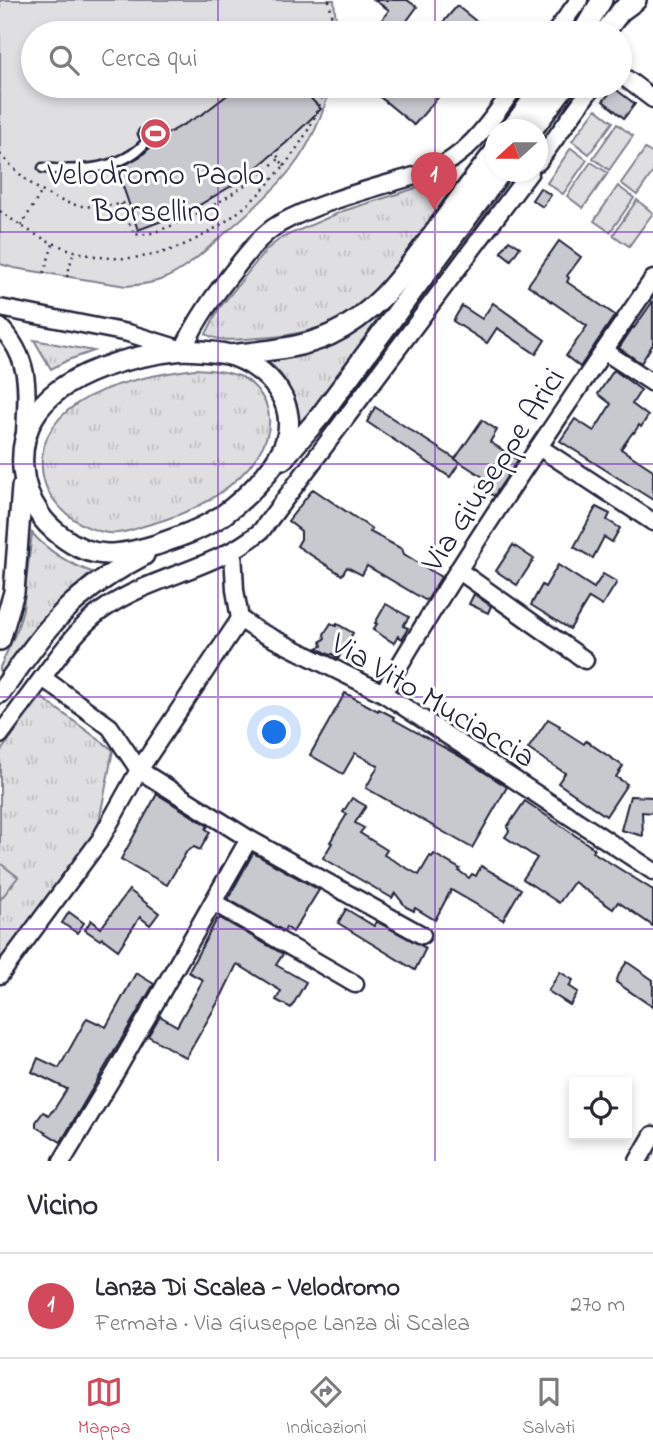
<!DOCTYPE html>
<html lang="it">
<head>
<meta charset="utf-8">
<style>
  body { margin:0; font-family:"Indie Flower",sans-serif; background:#f7f7f7; color:#2b2b33 }
  .controls { position:absolute; right:21px; bottom:21px; display:grid; overflow:hidden; border-radius:0px; box-shadow:0 4px 10px #0003 }
  .controls button { width:63px; height:63px; display:grid; place-items:center; padding:0; border:0; border-bottom:2px solid #e1e1e2; background:#fff; color:#2b2b33; font:35px sans-serif }
  .compass { position:absolute; left:485px; top:119px; width:63px; height:63px; border-radius:50%; background:#fff; box-shadow:0 4px 10px #0003; rotate:249deg }
  .you { position:absolute; left:275px; top:733px; width:24px; height:24px; margin:-18px; border:5px solid #fff; border-radius:50%; background:#1a73e8; box-shadow:0 0 0 10px #1a73e833 }
  .badge { display:grid; place-items:center; width:46px; height:46px; border-radius:50%; background:#d1495b; color:#fff; font-size:23px; font-weight:700 }
  .pin { position:absolute; translate:-50% -58px; filter:drop-shadow(0 2px 4px #0008) }
  .pin::after { content:''; position:absolute; top:37px; width:24px; height:21px; background:inherit; clip-path:polygon(0 0,100% 0,50% 100%) }
  .list { margin:0; padding:0; list-style:none }
  h2 { display:flex; justify-content:space-between; align-items:center; height:91px; margin:0; padding:0 28px; font-size:30px }
  h2 small { font-size:23px; font-weight:400; color:#7c7c81 }
  .list li { display:grid; grid-template-columns:46px 1fr auto; gap:21px; align-items:center; box-sizing:border-box; height:105px; padding:0 28px; border-top:2px solid #e1e1e2 }
  .list b { display:block; font-size:26px; white-space:nowrap }
  .list p { margin:0; font-size:23px; white-space:nowrap; color:#7c7c81 }
  .list em { font-size:23px; font-style:normal; color:#7c7c81 }
  .icon { flex:none; width:38px; height:38px; fill:none; stroke:currentColor; stroke-width:2; stroke-linecap:round; stroke-linejoin:round }
  .map { position:relative; flex:none; width:653px; height:1161px; overflow:hidden }
  .search { position:absolute; background:#fff; box-shadow:0 4px 10px #0003; left:21px; right:21px; top:21px; height:77px; display:flex; align-items:center; gap:18px; box-sizing:border-box; padding:0 24px; border-radius:38px; color:#7c7c81; font-size:26px }
  .sheet { height:196px; background:#fff }
  nav { display:flex; justify-content:space-around; align-items:center; box-sizing:border-box; height:98px; border-top:2px solid #e1e1e2; background:#fff; font-size:19px; color:#7c7c81 }
  nav a { display:grid; justify-items:center; gap:4px }
  nav .on { color:#d1495b }
  .map>svg:first-child { display:block }
  .grass { fill:url(#grass-tufts); stroke:#80808e; stroke-width:2 }
  .park { fill:#dfdfe2; stroke:#80808e; stroke-width:2 }
  .building { fill:#c8c8cf; stroke:#22223b; stroke-width:2 }
  .lines { fill:none; stroke-linecap:round; stroke-linejoin:round }
  .service-casing { stroke:#22223b; stroke-width:13 }
  .minor-casing { stroke:#22223b; stroke-width:21 }
  .tertiary-casing { stroke:#22223b; stroke-width:24 }
  .path { stroke:#22223b; stroke-width:2.5; stroke-dasharray:2 5; stroke-linecap:butt }
  .service { stroke:#fff; stroke-width:8 }
  .minor { stroke:#fff; stroke-width:16 }
  .tertiary { stroke:#fff; stroke-width:19 }
  .grid { fill:none; stroke:#7b2cbf; stroke-width:2; stroke-opacity:0.55 }
  .labels { text-anchor:middle; stroke-width:6; stroke-linejoin:round; paint-order:stroke }
  .poi-label { font-size:32px; fill:#22223b; stroke:#fff }
  .street-label { font-size:32px; fill:#22223b; stroke:#fff }
</style>
</head>
<body>
<div class="map">
<svg width="653" height="1161" viewBox="0 0 653 1161">
  <defs>
    <pattern id="grass-tufts" width="24" height="20" patternUnits="userSpaceOnUse" patternTransform="scale(1.75)"><rect width="24" height="20" fill="#dfdfe2"/><path d="M3 7l-1-3M5 7V3M7 7l1-3M15 17l-1-3M17 17v-4M19 17l1-3" fill="none" stroke="#bfbfc3"/></pattern>
  </defs>
  <rect width="100%" height="100%" fill="#fff"/>
  <filter id="ink" filterUnits="userSpaceOnUse"><feTurbulence type="fractalNoise" baseFrequency=".0143" numOctaves="2"/><feDisplacementMap in="SourceGraphic" scale="14" xChannelSelector="R" yChannelSelector="G"/><feConvolveMatrix kernelMatrix="1 2 1 2 8 2 1 2 1" color-interpolation-filters="sRGB"/></filter>
  <g filter="url(#ink)">
    <g class="grass">
      <path d="M443 177 454 185C441 204 427 223 414 242 393 270 372 301 340 318 317 331 285 337 258 338 242 339 219 343 206 334L218 310 266 250 281 238 343 211 426 185Z"/>
      <path d="M386 307 391 309 342 374 299 427C294 399 291 379 267 361 316 355 349 341 386 307Z"/>
      <polygon points="34,340 94,351 68,360 51,369"/>
      <path d="M195 369C211 370 227 371 242 377 253 383 261 393 266 404 280 440 245 476 217 495 195 510 170 519 144 526 132 530 116 536 103 532 80 527 62 513 49 493 43 482 41 470 42 457 49 391 142 376 195 369Z"/>
      <path d="M32 533C49 552 69 564 92 572L61 600 45 619 0 679V667L17 630 23 609Z"/>
      <polygon points="41,697 113,750 97,832 0,965 0,752"/>
    </g>
    <g class="park">
      <path d="M0 0H334L337 33H33V86H330C324 114 310 145 292 168 272 193 247 214 223 235 204 251 186 270 163 279 151 284 139 285 126 286L14 268 0 264Z"/>
      <polygon points="596,109 613,122 589,154 572,141"/>
      <polygon points="617,124 633,136 609,170 593,158"/>
      <polygon points="571,148 587,160 563,194 547,183"/>
      <polygon points="645,149 653,154 653,172 637,195 621,183"/>
      <polygon points="591,162 608,173 583,208 567,196"/>
      <polygon points="618,186 634,198 610,232 594,221"/>
      <polygon points="637,200 653,213 629,246 613,235"/>
      <polygon points="0,863 18,877 0,900"/>
    </g>
    <g class="building">
      <polygon points="374,0 407,0 417,7 398,33 372,33 389,10"/>
      <polygon points="457,6 491,33 434,33"/>
      <polygon points="239,86 299,86 321,109 286,143 243,179 191,210 138,230 117,169 141,156 152,146 153,142 204,113"/>
      <polygon points="389,86 471,86 460,98 447,87 414,125 380,97"/>
      <polygon points="614,88 635,104 624,118 603,101"/>
      <polygon points="540,188 551,195 543,207 532,200"/>
      <polygon points="509,240 520,247 511,260 501,252"/>
      <polygon points="559,241 581,257 567,276 569,278 567,282 615,315 580,367 566,356 587,326 528,285"/>
      <polygon points="653,301 653,344 641,363 619,348 633,327 634,328"/>
      <polygon points="493,303 545,340 536,354 497,328 487,343 453,321 462,306 482,319"/>
      <polygon points="614,370 641,390 632,404 648,416 641,427 639,425 634,433 633,432 621,449 653,470 653,500 560,441 575,419 594,431 611,404 598,394"/>
      <polygon points="375,407 460,462 450,477 367,422"/>
      <polygon points="482,420 497,430 490,442 518,460 494,496 478,486 483,477 455,459"/>
      <polygon points="313,489 372,529 370,532 402,549 404,554 441,577 428,599 425,600 367,566 362,575 347,567 342,575 297,546 301,539 301,531 288,521"/>
      <polygon points="596,507 610,514 607,520 620,528 612,542 604,537 593,558 574,547"/>
      <polygon points="513,545 534,559 517,585 496,571"/>
      <polygon points="558,565 594,588 603,574 617,582 602,606 589,598 570,629 531,605 542,585 545,587"/>
      <polygon points="474,594 491,606 488,613 469,604"/>
      <polygon points="386,604 409,617 403,626 408,628 402,639 398,636 394,643 373,630 377,624 375,623"/>
      <polygon points="331,623 336,626 337,624 353,633 338,659 333,654 330,655 317,648 322,646 321,641 325,639 324,634"/>
      <polygon points="345,693 378,711 379,709 394,717 393,719 461,757 507,787 472,848 366,788 378,766 355,753 343,774 310,755"/>
      <polygon points="548,719 560,726 559,728 584,744 586,741 623,766 616,777 627,784 606,816 558,783 565,773 528,749"/>
      <polygon points="157,794 208,826 206,829 210,832 200,850 194,847 187,851 167,885 121,859"/>
      <polygon points="630,796 653,797 653,813 642,812 643,836 621,830"/>
      <polygon points="352,798 366,806 355,823 364,828 360,833 387,850 384,855 419,875 430,856 432,857 434,854 460,869 459,871 469,878 472,874 476,876 481,866 521,889 503,920 451,890 435,920 415,908 414,911 406,907 395,893 392,898 323,858 332,843 330,842 347,814 343,812"/>
      <polygon points="525,801 595,849 593,852 653,890 653,926 618,902 613,909 574,882 559,903 523,879 537,858 505,837 509,831 507,827"/>
      <polygon points="253,853 319,890 293,932 286,927 284,931 228,899"/>
      <polygon points="129,890 159,913 150,925 140,917 118,950 102,938 100,940 85,930 91,920 101,928"/>
      <polygon points="346,909 374,926 376,921 426,948 415,970 338,923"/>
      <polygon points="69,912 84,923 77,933 62,923"/>
      <polygon points="220,918 283,954 276,965 306,982 291,1008 276,1000 281,991 237,964 222,995 186,1058 148,1036 160,1016 177,1026 203,980 188,972 217,919 218,920"/>
      <polygon points="627,962 653,980 653,1007 616,982 620,972"/>
      <polygon points="560,972 573,980 569,986 578,992 570,1005 548,991"/>
      <polygon points="136,973 154,984 61,1142 36,1127 36,1122 43,1112 49,1115 52,1111 53,1111 67,1089 32,1072 38,1058 59,1068 87,1018 106,1027"/>
    </g>
    <g class="lines">
      <defs>
        <path id="service" d="M43 168C78 172 123 170 147 141L143 133"/>
        <g id="minor">
          <polyline points="555,33 579,0"/>
          <polyline points="620,74 653,99"/>
          <polyline points="538,162 593,86"/>
          <path d="M0 308 128 333 183 350C197 318 216 293 238 265 250 250 262 234 279 224 322 200 383 186 431 171 471 154 491 119 516 86"/>
          <path d="M0 327C32 360 27 390 25 433"/>
          <polyline points="604,351 653,383"/>
          <polyline points="539,447 653,522"/>
          <polyline points="233,551 235,590 240,619 258,631 383,693 653,871"/>
          <polyline points="458,570 585,660"/>
          <polyline points="43,678 110,727 139,770 249,839 422,935"/>
          <path d="M383 693C466 551 560 415 653 279"/>
          <path d="M0 735C17 712 34 689 51 666 67 645 84 621 107 607 155 575 216 569 261 531L530 172"/>
          <polyline points="213,902 355,984"/>
          <polyline points="0,975 100,840 139,770 240,619"/>
          <polyline points="62,1161 115,1073 249,839"/>
          <polyline points="638,1161 653,1135"/>
        </g>
        <g id="tertiary">
          <polyline points="582,33 602,0"/>
          <polyline points="604,33 621,11 636,0"/>
          <polyline points="510,130 543,86"/>
          <polyline points="532,130 565,86"/>
          <path d="M183 350C198 351 215 351 230 355 269 367 302 406 283 448 271 473 245 499 223 515 203 529 179 537 156 545 119 556 93 561 61 536 52 529 44 522 39 513 20 486 17 448 33 418 59 372 134 355 183 350Z"/>
          <path d="M230 355C263 351 299 349 330 335 376 314 402 275 432 236 453 207 474 178 496 150"/>
          <polyline points="283,459 321,415 501,172"/>
          <polyline points="0,640 14,592 22,487"/>
          <path d="M0 693C25 660 48 623 80 597 100 580 121 567 144 555"/>
        </g>
      </defs>
      <use href="#service" class="service-casing"/>
      <use href="#minor" class="minor-casing"/>
      <use href="#tertiary" class="tertiary-casing"/>
      <g class="path">
        <polyline points="329,0 331,11 332,33"/>
        <path d="M0 154C37 195 72 217 128 202"/>
        <path d="M284 166C303 141 318 117 325 86"/>
        <path d="M121 204 134 234C149 236 157 231 171 226 213 209 244 187 279 159"/>
        <path d="M0 211C86 276 164 274 247 205 260 194 272 179 284 166L275 152"/>
        <polyline points="21,226 42,191"/>
        <polyline points="44,273 53,244"/>
        <polyline points="67,277 73,253"/>
      </g>
      <use href="#service" class="service"/>
      <use href="#minor" class="minor"/>
      <use href="#tertiary" class="tertiary"/>
    </g>
  </g>
  <path class="grid" d="M218 0V33M435 0V33M218 86V1161M435 86V1161M0 232H653M0 464H653M0 697H653M0 929H653"/>
  <defs>
    <symbol id="stadium-disc" viewBox="-11 -11 22 22"><circle r="9.5" fill="#d1495b" stroke="#fff"/><path d="M0-5a6.5 5 0 1 0 0 10a6.5 5 0 1 0 0-10ZM-3.5-1.8h7v3.6h-7Z" fill="#fff"/></symbol>
  </defs>
  <g fill-rule="evenodd">
    <use href="#stadium-disc" x="138" y="116" width="35" height="35"/>
  </g>
  <g class="labels">
    <g class="poi-label">
      <text x="156" y="184">Velodromo Paolo<tspan x="156" dy="37">Borsellino</tspan></text>
    </g>
    <g class="street-label">
      <text transform="translate(492 469) rotate(-57)" y="11">Via Giuseppe Arici</text>
      <text transform="translate(434 699) rotate(31)" y="11">Via Vito Muciaccia</text>
    </g>
  </g>
</svg>
<div class="controls">
<button><svg class="icon" aria-label="locate" viewBox="0 0 24 24"><circle cx="12" cy="12" r="6"/><path d="M12 2v4M12 18v4M2 12h4M18 12h4"/></svg></button>
</div>
<svg class="compass" viewBox="-18 -18 36 36"><path d="M0-13l5 13h-10z" fill="#e53935"/><path d="M0 13l5-13h-10z" fill="#7c7c81"/></svg>
<div class="you"></div>
<div class="pin badge" style="left:434px;top:210px">1</div>
<div class="search"><svg class="icon" aria-label="search" viewBox="0 0 24 24"><circle cx="10" cy="10" r="6"/><path d="M15 15l6 6"/></svg>Cerca qui</div>
</div>
<section class="sheet">
<h2>Vicino<small></small></h2>
<ul class="list">
<li><span class="badge">1</span><div><b>Lanza Di Scalea - Velodromo</b><p>Fermata · Via Giuseppe Lanza di Scalea</p></div><em>270 m</em></li>
</ul>
</section>
<nav>
<a class="on"><svg class="icon" aria-label="map" viewBox="0 0 24 24"><path d="M3 6l6-2 6 2 6-2v14l-6 2-6-2-6 2zM9 4v14M15 6v14"/></svg>Mappa</a>
<a><svg class="icon" aria-label="directions" viewBox="0 0 24 24"><path d="M12 3l9 9-9 9-9-9zM9 14v-3h6M13 9l2 2-2 2"/></svg>Indicazioni</a>
<a><svg class="icon" aria-label="saved" viewBox="0 0 24 24"><path d="M7 4h10v16l-5-4-5 4z"/></svg>Salvati</a>
</nav>
</body>
</html>
